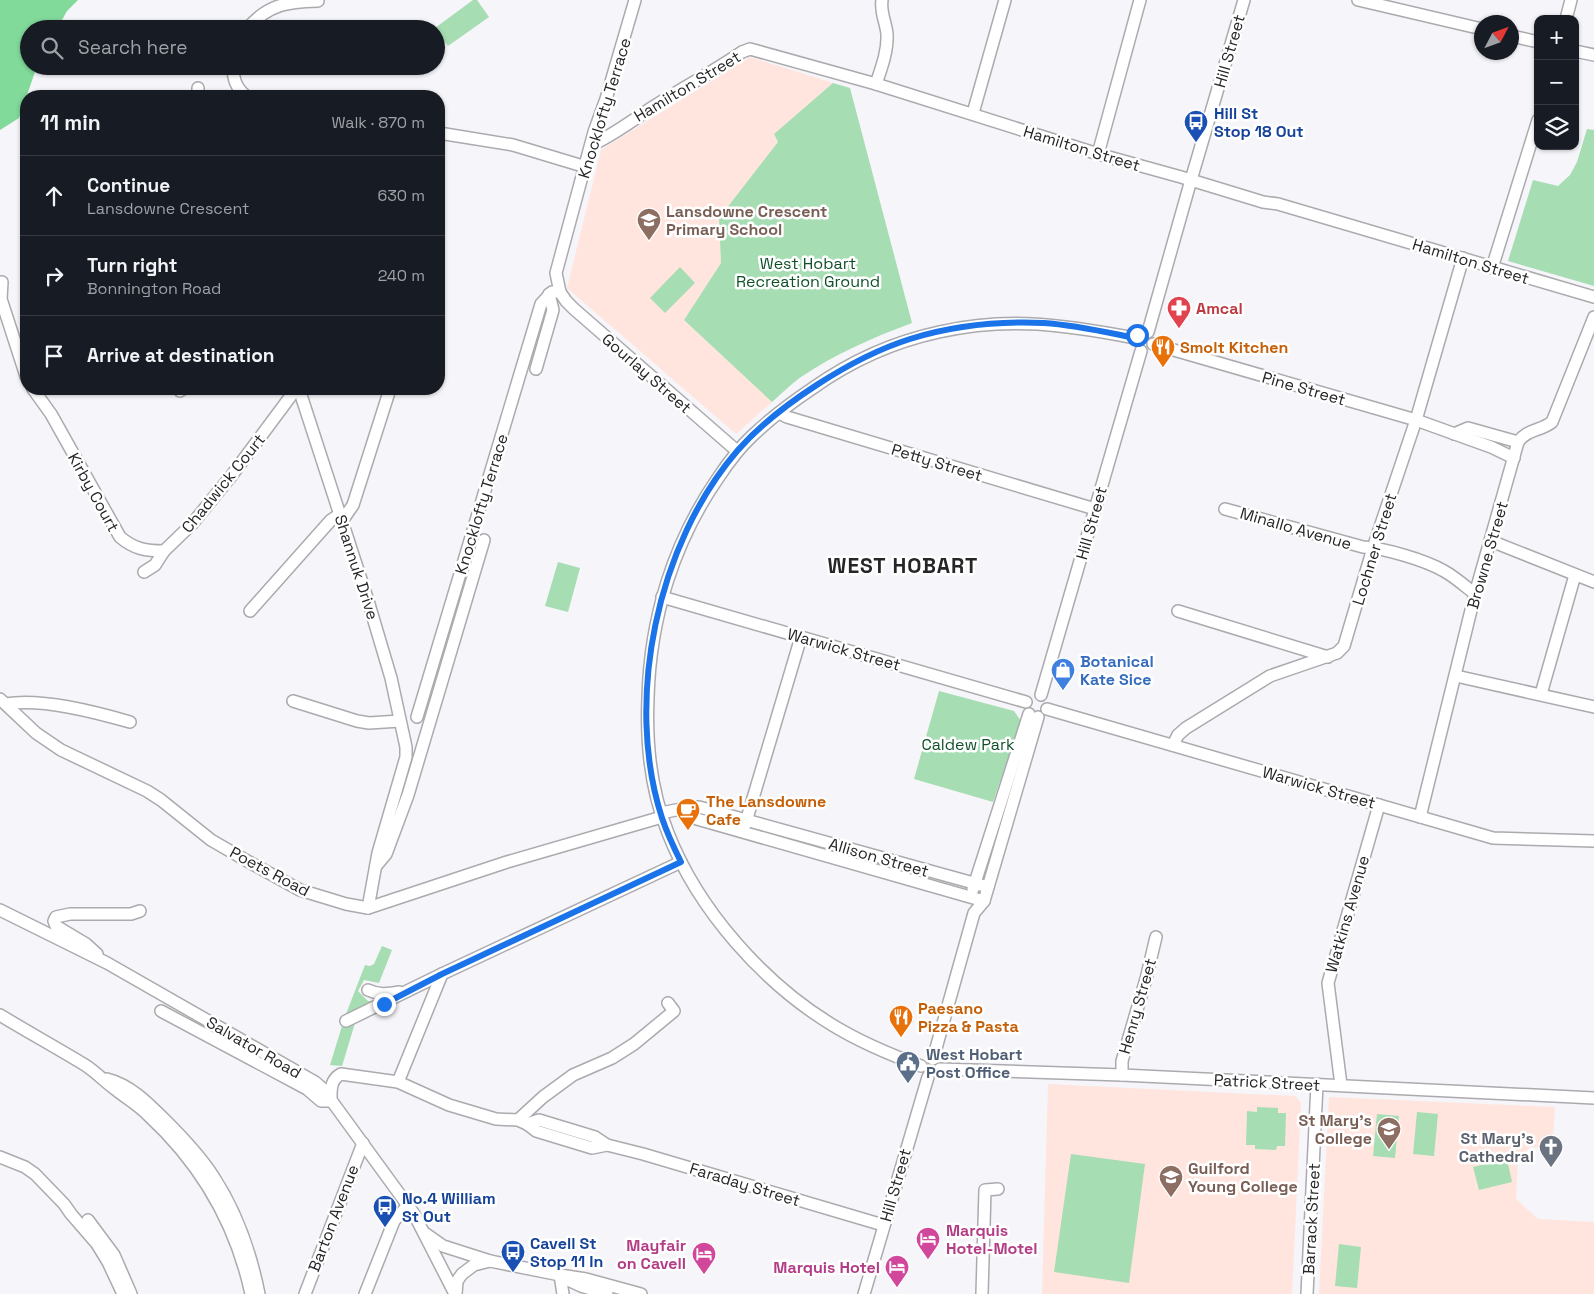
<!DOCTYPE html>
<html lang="en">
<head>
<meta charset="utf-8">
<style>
  body { margin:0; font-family:"Space Grotesk",sans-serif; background:#20242c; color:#f1f3f6 }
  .controls { position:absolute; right:15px; top:15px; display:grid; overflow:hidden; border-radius:10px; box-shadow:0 1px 4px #0004 }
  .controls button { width:45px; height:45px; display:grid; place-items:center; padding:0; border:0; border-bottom:1px solid #363941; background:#171b24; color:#f1f3f6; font:25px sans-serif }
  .compass { position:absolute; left:1474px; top:15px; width:45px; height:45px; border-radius:50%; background:#171b24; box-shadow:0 1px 4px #0004; rotate:49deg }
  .stop { position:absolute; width:15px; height:15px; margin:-11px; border:4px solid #1a73e8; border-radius:50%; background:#fff }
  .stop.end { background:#1a73e8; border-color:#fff; box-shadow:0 1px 5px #0008 }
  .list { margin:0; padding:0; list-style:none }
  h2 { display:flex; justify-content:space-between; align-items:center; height:65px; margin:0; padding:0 20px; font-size:21px }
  h2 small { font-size:16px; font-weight:400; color:#9ea1a6 }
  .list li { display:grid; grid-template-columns:32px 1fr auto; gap:15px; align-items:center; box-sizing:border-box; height:80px; padding:0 20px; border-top:1px solid #363941 }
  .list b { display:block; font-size:19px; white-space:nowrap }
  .list p { margin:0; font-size:16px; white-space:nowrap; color:#9ea1a6 }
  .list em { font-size:16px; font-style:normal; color:#9ea1a6 }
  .icon { flex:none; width:28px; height:28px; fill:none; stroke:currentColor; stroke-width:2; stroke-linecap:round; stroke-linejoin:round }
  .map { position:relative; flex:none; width:1594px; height:1294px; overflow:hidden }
  .search { position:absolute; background:#171b24; box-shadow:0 1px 4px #0004; left:20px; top:20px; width:425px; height:55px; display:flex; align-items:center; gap:12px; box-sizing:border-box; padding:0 18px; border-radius:28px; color:#9ea1a6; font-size:19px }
  .panel { position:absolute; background:#171b24; box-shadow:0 1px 4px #0004; left:20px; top:90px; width:425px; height:305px; border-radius:20px }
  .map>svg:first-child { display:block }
  .education { fill:#ffe5dd }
  .green { fill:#a6ddb3 }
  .forest { fill:#81d99a }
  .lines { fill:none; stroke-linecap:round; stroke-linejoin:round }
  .minor-casing { stroke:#abaaae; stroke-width:14 }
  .minor { stroke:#fff; stroke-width:11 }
  .route { stroke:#1a73e8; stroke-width:6 }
  .labels { text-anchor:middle; stroke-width:5; stroke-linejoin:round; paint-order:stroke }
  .street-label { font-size:16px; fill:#262527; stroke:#fff }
  .transit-label { font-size:16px; font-weight:bold; fill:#164399; stroke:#fff; text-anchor:start }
  .education-label { font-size:16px; font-weight:bold; fill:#785e54; stroke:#fff; text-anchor:start }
  .park-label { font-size:16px; fill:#0e5028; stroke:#fff }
  .health-label { font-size:16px; font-weight:bold; fill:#be3a42; stroke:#fff; text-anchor:start }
  .food-label { font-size:16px; font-weight:bold; fill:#c56008; stroke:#fff; text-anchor:start }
  .shop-label { font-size:16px; font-weight:bold; fill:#366cbe; stroke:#fff; text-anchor:start }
  .service-label { font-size:16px; font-weight:bold; fill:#4e5e75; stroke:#fff; text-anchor:start }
  .worship-label { font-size:16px; font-weight:bold; fill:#5b616d; stroke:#fff; text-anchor:end }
  .hotel-label { font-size:16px; font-weight:bold; fill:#b23c85; stroke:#fff; text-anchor:end }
  .district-label { font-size:21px; font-weight:bold; letter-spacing:1px; fill:#262527; stroke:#fff }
</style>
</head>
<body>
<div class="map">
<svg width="1594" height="1294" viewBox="0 0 1594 1294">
  <rect width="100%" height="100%" fill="#f6f5f9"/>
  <g class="education">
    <polygon points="750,57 833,83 774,134 778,142 719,218 721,263 684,320 772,402 736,434 567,288 601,150"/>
    <polygon points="1048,1084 1295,1096 1301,1103 1292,1294 1042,1294"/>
    <polygon points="1329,1097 1555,1107 1553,1137 1548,1137 1547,1149 1531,1147 1525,1152 1518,1152 1516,1199 1538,1219 1594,1222 1594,1294 1319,1294"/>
  </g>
  <g class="green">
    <polygon points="473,0 477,0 489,17 448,46 435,28"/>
    <path d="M833 83 850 88 912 323C874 337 835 354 801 377 791 384 781 394 772 402L684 320 721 263 719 218 778 142 774 134Z"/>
    <polygon points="1587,129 1594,130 1594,286 1508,261 1533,180 1558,186 1570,175 1577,162"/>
    <polygon points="680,267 695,283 665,313 650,298"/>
    <polygon points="558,562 580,568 568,612 545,606"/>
    <polygon points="939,691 1014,711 1021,721 993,802 914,779"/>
    <polygon points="382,946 392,950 379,983 364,980 358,991 368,1001 381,1002 351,1017 346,1014 365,965 370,966 374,964"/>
    <polygon points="355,1023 342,1066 330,1065 342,1026"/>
    <polygon points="1257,1107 1278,1108 1278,1113 1286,1113 1285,1146 1277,1146 1276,1150 1255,1149 1255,1145 1246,1145 1247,1111 1257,1112"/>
    <polygon points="1417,1112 1438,1114 1434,1156 1413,1154"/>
    <polygon points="1377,1114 1399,1116 1395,1158 1373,1156"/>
    <polygon points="1071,1154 1145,1164 1129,1283 1054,1272"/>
    <polygon points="1507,1159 1512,1182 1479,1190 1473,1167"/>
    <polygon points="1339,1244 1361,1247 1357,1288 1335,1286"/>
  </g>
  <polygon class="forest" points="0,0 78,0 67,11 57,29 29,29 29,66 37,66 19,118 0,130"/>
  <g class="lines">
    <defs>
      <g id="minor">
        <polyline points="1358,0 1482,29"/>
        <polyline points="1566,19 1571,0"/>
        <path d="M247 29C268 4 287 2 318 1"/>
        <polyline points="1512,36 1538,42"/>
        <polyline points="1575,51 1594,55"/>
        <path d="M233 66C233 79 236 88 246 96"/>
        <path d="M876 84C881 69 888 51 887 34 886 22 880 13 882 0"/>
        <polyline points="198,96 198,88"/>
        <polyline points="973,113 1005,0"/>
        <polyline points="439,133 513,145 586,167"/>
        <path d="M591 145C611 137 634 119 653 107 682 88 713 72 742 52L750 49 876 84 1098 154 1181 177 1263 202 1278 204 1594 297"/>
        <polyline points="1098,154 1140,0"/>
        <polyline points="1492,268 1538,120"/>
        <polyline points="2,282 1,299 26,376"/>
        <polyline points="560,292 566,301 574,309 737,451"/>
        <polyline points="1148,332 1191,180 1244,0"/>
        <polyline points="1153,344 1416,420 1491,447 1514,458"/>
        <polyline points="536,369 553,310 549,294"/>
        <path d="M33 389 51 414 120 537C134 549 146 551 164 551"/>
        <polyline points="299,389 369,604 391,678 406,747 406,757 378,853 368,908"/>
        <polyline points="180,391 183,389"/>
        <polyline points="779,413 787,417 1095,509"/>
        <polyline points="1454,434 1468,428 1518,442"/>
        <path d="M1225 509 1363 547C1384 548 1425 560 1444 571 1455 577 1465 586 1475 594"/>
        <polyline points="342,521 353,505 390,389"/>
        <polyline points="1491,541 1594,582"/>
        <polyline points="144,572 155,565 164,551 192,524 232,475 296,389"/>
        <polyline points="662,597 1026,702"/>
        <polyline points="250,611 331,520 340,514"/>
        <polyline points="1178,611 1328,657"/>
        <polyline points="1456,676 1594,707"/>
        <polyline points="1541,694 1575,575"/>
        <polyline points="1041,695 1141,351"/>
        <polyline points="0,699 36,733 61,750 147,791 161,800 211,840 249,862 300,890 346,904 368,908 507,862 662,817"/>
        <polyline points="293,701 357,721 369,723 400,721"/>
        <path d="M6 704C42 698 95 712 130 722"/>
        <polyline points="1047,709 1493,838 1594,841"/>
        <polyline points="417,717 541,304 552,292 560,292 556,273 594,132 606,99 635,0"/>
        <polyline points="1173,745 1178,735 1186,728 1270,676 1337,653 1344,646 1373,548 1416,420 1463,258"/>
        <polyline points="683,809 690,817 984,901"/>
        <polyline points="661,813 691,807 699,807 988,887"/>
        <path d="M1420 817 1475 594 1518 442C1527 429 1541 431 1552 422L1594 317"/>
        <polyline points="745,825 801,637"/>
        <polyline points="376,866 386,854 408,795 484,540"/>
        <polyline points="973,889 1029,714"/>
        <polyline points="0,910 107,963 315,1082 323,1089 414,1214 455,1294"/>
        <polyline points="97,954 86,944 56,926 54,921 56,917 70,914 131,914 140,911"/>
        <path d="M368 990C379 995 387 994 399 992"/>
        <polyline points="161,1011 307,1089 321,1101 331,1101"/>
        <path d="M0 1015C28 1032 57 1048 85 1065 96 1072 105 1082 115 1089 126 1098 138 1105 148 1115 200 1163 236 1224 251 1294"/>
        <polyline points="346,1021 442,974 681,862"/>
        <polyline points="933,1059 974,913 984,901 1038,717"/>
        <path d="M921 1066C891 1055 862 1043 834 1026 764 984 698 910 668 833 651 791 646 743 648 698 650 619 673 543 718 478 728 463 739 448 752 436 771 418 792 402 813 388 851 361 893 342 939 332 1009 316 1066 325 1135 338"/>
        <polyline points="940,1069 1122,1075 1594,1098"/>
        <polyline points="1122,1075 1122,1061 1146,979 1156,937"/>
        <path d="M107 1079C131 1085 149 1104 166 1121 183 1138 200 1156 213 1176 236 1211 251 1254 259 1294"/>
        <polyline points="398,1082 442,974"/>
        <polyline points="1341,1085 1328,983 1379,805"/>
        <path d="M331 1101C331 1090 330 1080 341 1074L398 1082 449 1105 496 1119 518 1120 527 1124 536 1131 592 1148 607 1145"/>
        <polyline points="518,1120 543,1097 573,1075 612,1058 634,1044 674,1011 668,1003"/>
        <polyline points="527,1124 539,1120 595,1137 607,1145 643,1154 883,1225"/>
        <polyline points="0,1157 25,1167 35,1174 64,1204 71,1214 97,1244 108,1262 123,1294"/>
        <polyline points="88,1220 114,1255 131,1294"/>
        <polyline points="426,1234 443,1246 490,1261"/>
        <polyline points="560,1275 563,1294"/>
        <polyline points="568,1280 581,1286 607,1294"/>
        <polyline points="305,1294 363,1143"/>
        <polyline points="365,1294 394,1221 408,1205"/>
        <polyline points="456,1294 457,1281 462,1274 474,1265 490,1261 560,1275 586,1279 641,1294"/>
        <polyline points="864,1294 928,1077"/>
        <polyline points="982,1294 985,1190 998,1189"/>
        <polyline points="1307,1294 1317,1084"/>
      </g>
    </defs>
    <use href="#minor" class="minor-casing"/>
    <use href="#minor" class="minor"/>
  </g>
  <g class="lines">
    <path class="route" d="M384 1004 442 974 681 862C674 848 667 833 662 818 624 701 657 543 738 450 778 405 853 357 910 339 952 326 1000 321 1044 323 1075 325 1105 332 1135 338L1137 335"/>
  </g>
  <defs>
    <symbol id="bus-pin" viewBox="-11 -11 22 30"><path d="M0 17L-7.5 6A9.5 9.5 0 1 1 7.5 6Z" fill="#1a4fb4" stroke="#fff"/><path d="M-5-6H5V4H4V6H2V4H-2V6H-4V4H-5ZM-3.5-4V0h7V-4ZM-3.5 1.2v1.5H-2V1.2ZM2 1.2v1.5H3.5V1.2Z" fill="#fff"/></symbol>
    <symbol id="school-pin" viewBox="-11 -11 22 30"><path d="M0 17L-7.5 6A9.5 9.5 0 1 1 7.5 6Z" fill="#8d6e63" stroke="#fff"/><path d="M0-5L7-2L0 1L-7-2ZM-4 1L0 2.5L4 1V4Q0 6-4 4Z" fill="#fff"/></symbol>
    <symbol id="pharmacy-pin" viewBox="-11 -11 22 30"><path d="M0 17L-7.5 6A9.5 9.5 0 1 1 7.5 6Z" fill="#e0444e" stroke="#fff"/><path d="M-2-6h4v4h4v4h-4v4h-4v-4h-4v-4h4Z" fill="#fff"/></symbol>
    <symbol id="restaurant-pin" viewBox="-11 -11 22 30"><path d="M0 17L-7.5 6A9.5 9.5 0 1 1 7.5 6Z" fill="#e8710a" stroke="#fff"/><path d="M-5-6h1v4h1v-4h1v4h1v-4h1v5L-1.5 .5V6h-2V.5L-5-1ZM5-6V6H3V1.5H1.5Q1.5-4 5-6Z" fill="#fff"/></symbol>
    <symbol id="shop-pin" viewBox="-11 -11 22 30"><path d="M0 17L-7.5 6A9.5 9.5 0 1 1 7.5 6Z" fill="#3f7fe0" stroke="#fff"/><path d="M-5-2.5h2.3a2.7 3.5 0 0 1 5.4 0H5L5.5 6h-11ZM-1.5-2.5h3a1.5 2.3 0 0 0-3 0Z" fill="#fff"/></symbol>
    <symbol id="cafe-pin" viewBox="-11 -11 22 30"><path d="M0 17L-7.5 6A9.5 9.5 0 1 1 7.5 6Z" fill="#e8710a" stroke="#fff"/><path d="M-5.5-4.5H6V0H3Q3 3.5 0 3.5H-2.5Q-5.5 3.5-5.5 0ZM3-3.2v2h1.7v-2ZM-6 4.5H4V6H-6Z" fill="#fff"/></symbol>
    <symbol id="civic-pin" viewBox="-11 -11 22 30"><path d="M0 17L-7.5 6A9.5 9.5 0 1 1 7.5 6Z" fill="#5c6f8a" stroke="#fff"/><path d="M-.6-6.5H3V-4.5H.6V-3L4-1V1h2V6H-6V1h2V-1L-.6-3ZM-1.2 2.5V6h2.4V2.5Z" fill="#fff"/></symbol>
    <symbol id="church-pin" viewBox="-11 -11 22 30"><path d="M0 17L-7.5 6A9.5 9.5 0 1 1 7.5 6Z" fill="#6b7280" stroke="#fff"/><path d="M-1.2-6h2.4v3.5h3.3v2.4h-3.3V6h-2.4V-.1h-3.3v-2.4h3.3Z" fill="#fff"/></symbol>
    <symbol id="hotel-pin" viewBox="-11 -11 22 30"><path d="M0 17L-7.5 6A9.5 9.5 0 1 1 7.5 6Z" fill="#d1479c" stroke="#fff"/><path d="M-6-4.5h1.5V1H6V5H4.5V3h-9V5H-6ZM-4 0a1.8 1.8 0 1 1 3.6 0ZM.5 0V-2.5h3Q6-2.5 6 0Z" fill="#fff"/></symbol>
  </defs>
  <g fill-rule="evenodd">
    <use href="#bus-pin" x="1182" y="108" width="28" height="38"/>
    <use href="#school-pin" x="635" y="206" width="28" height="38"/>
    <use href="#pharmacy-pin" x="1165" y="294" width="28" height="38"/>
    <use href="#restaurant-pin" x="1149" y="333" width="28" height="38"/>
    <use href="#shop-pin" x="1049" y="656" width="28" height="38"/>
    <use href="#cafe-pin" x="674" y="796" width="28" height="38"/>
    <use href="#restaurant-pin" x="887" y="1003" width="28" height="38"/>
    <use href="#civic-pin" x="894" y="1049" width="28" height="38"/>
    <use href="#school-pin" x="1375" y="1115" width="28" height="38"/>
    <use href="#church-pin" x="1537" y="1133" width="28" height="38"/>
    <use href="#school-pin" x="1157" y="1163" width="28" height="38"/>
    <use href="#bus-pin" x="371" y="1193" width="28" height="38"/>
    <use href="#hotel-pin" x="914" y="1225" width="28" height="38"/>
    <use href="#bus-pin" x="499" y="1238" width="28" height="38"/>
    <use href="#hotel-pin" x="690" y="1240" width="28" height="38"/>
    <use href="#hotel-pin" x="883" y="1253" width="28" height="38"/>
  </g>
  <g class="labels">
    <g class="street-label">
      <text transform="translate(1229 51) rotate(-74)" y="6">Hill Street</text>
      <text transform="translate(687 86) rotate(-31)" y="6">Hamilton Street</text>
      <text transform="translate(604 108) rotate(-73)" y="6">Knocklofty Terrace</text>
      <text transform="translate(1082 148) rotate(17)" y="6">Hamilton Street</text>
      <text transform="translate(1471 261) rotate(17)" y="6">Hamilton Street</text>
      <text transform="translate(647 373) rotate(41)" y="6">Gourlay Street</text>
      <text transform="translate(1304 388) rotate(16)" y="6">Pine Street</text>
      <text transform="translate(937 462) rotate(17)" y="6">Petty Street</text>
      <text transform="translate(223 483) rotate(-51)" y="6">Chadwick Court</text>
      <text transform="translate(94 492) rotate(61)" y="6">Kirby Court</text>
      <text transform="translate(481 504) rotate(-73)" y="6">Knocklofty Terrace</text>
      <text transform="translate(1091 523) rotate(-74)" y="6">Hill Street</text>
      <text transform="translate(1296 528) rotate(16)" y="6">Minallo Avenue</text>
      <text transform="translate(1374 549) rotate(-73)" y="6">Lochner Street</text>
      <text transform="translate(1487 555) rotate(-74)" y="6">Browne Street</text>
      <text transform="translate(357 567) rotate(72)" y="6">Shannuk Drive</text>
      <text transform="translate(844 649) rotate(16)" y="6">Warwick Street</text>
      <text transform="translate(1319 787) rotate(16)" y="6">Warwick Street</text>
      <text transform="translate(879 857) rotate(16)" y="6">Allison Street</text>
      <text transform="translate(270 871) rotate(28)" y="6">Poets Road</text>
      <text transform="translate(1347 914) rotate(-74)" y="6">Watkins Avenue</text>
      <text transform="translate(1137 1006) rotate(-74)" y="6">Henry Street</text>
      <text transform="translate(254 1047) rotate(30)" y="6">Salvator Road</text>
      <text transform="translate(1267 1082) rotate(3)" y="6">Patrick Street</text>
      <text transform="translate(745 1184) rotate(17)" y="6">Faraday Street</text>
      <text transform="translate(895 1185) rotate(-74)" y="6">Hill Street</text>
      <text transform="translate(333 1218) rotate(-69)" y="6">Barton Avenue</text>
      <text transform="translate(1311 1219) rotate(-87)" y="6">Barrack Street</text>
    </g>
    <g class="transit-label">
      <text x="1214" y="119">Hill St<tspan x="1214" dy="18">Stop 18 Out</tspan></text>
      <text x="402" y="1204">No.4 William<tspan x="402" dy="18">St Out</tspan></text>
      <text x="530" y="1249">Cavell St<tspan x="530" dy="18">Stop 11 In</tspan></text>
    </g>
    <g class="education-label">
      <text x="666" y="217">Lansdowne Crescent<tspan x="666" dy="18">Primary School</tspan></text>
      <text x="1372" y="1126" text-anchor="end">St Mary's<tspan x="1372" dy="18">College</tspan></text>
      <text x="1188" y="1174">Guilford<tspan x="1188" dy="18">Young College</tspan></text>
    </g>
    <g class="park-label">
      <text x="808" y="269">West Hobart<tspan x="808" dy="18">Recreation Ground</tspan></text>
      <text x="968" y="750">Caldew Park</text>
    </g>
    <g class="health-label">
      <text x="1196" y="314">Amcal</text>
    </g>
    <g class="food-label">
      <text x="1180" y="353">Smolt Kitchen</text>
      <text x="706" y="807">The Lansdowne<tspan x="706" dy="18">Cafe</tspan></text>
      <text x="918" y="1014">Paesano<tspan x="918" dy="18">Pizza &amp; Pasta</tspan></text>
    </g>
    <g class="shop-label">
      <text x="1080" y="667">Botanical<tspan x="1080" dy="18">Kate Sice</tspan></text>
    </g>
    <g class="service-label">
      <text x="926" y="1060">West Hobart<tspan x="926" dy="18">Post Office</tspan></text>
    </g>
    <g class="worship-label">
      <text x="1534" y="1144">St Mary's<tspan x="1534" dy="18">Cathedral</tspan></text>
    </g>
    <g class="hotel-label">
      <text x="946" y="1236" text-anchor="start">Marquis<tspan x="946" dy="18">Hotel-Motel</tspan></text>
      <text x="686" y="1251">Mayfair<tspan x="686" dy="18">on Cavell</tspan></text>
      <text x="880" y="1273">Marquis Hotel</text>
    </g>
    <g class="district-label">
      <text x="903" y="573">WEST HOBART</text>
    </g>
  </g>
</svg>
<div class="controls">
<button>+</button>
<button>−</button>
<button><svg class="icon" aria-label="layers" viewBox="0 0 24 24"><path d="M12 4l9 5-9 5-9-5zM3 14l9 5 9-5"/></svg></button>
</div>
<svg class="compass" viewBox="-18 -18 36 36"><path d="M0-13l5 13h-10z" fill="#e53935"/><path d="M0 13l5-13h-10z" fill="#9ea1a6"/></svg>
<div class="stop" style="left:1137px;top:335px"></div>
<div class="stop end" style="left:384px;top:1004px"></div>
<div class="search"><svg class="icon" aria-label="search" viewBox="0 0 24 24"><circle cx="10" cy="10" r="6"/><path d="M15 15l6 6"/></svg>Search here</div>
<section class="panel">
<h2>11 min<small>Walk · 870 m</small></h2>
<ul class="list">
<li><svg class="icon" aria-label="ahead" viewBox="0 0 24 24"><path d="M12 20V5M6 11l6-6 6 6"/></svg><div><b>Continue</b><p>Lansdowne Crescent</p></div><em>630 m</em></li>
<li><svg class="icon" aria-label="right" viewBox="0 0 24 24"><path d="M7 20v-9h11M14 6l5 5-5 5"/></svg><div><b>Turn right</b><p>Bonnington Road</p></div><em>240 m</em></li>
<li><svg class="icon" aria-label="arrive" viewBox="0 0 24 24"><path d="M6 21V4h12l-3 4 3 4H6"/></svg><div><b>Arrive at destination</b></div></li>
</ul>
</section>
</div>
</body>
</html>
